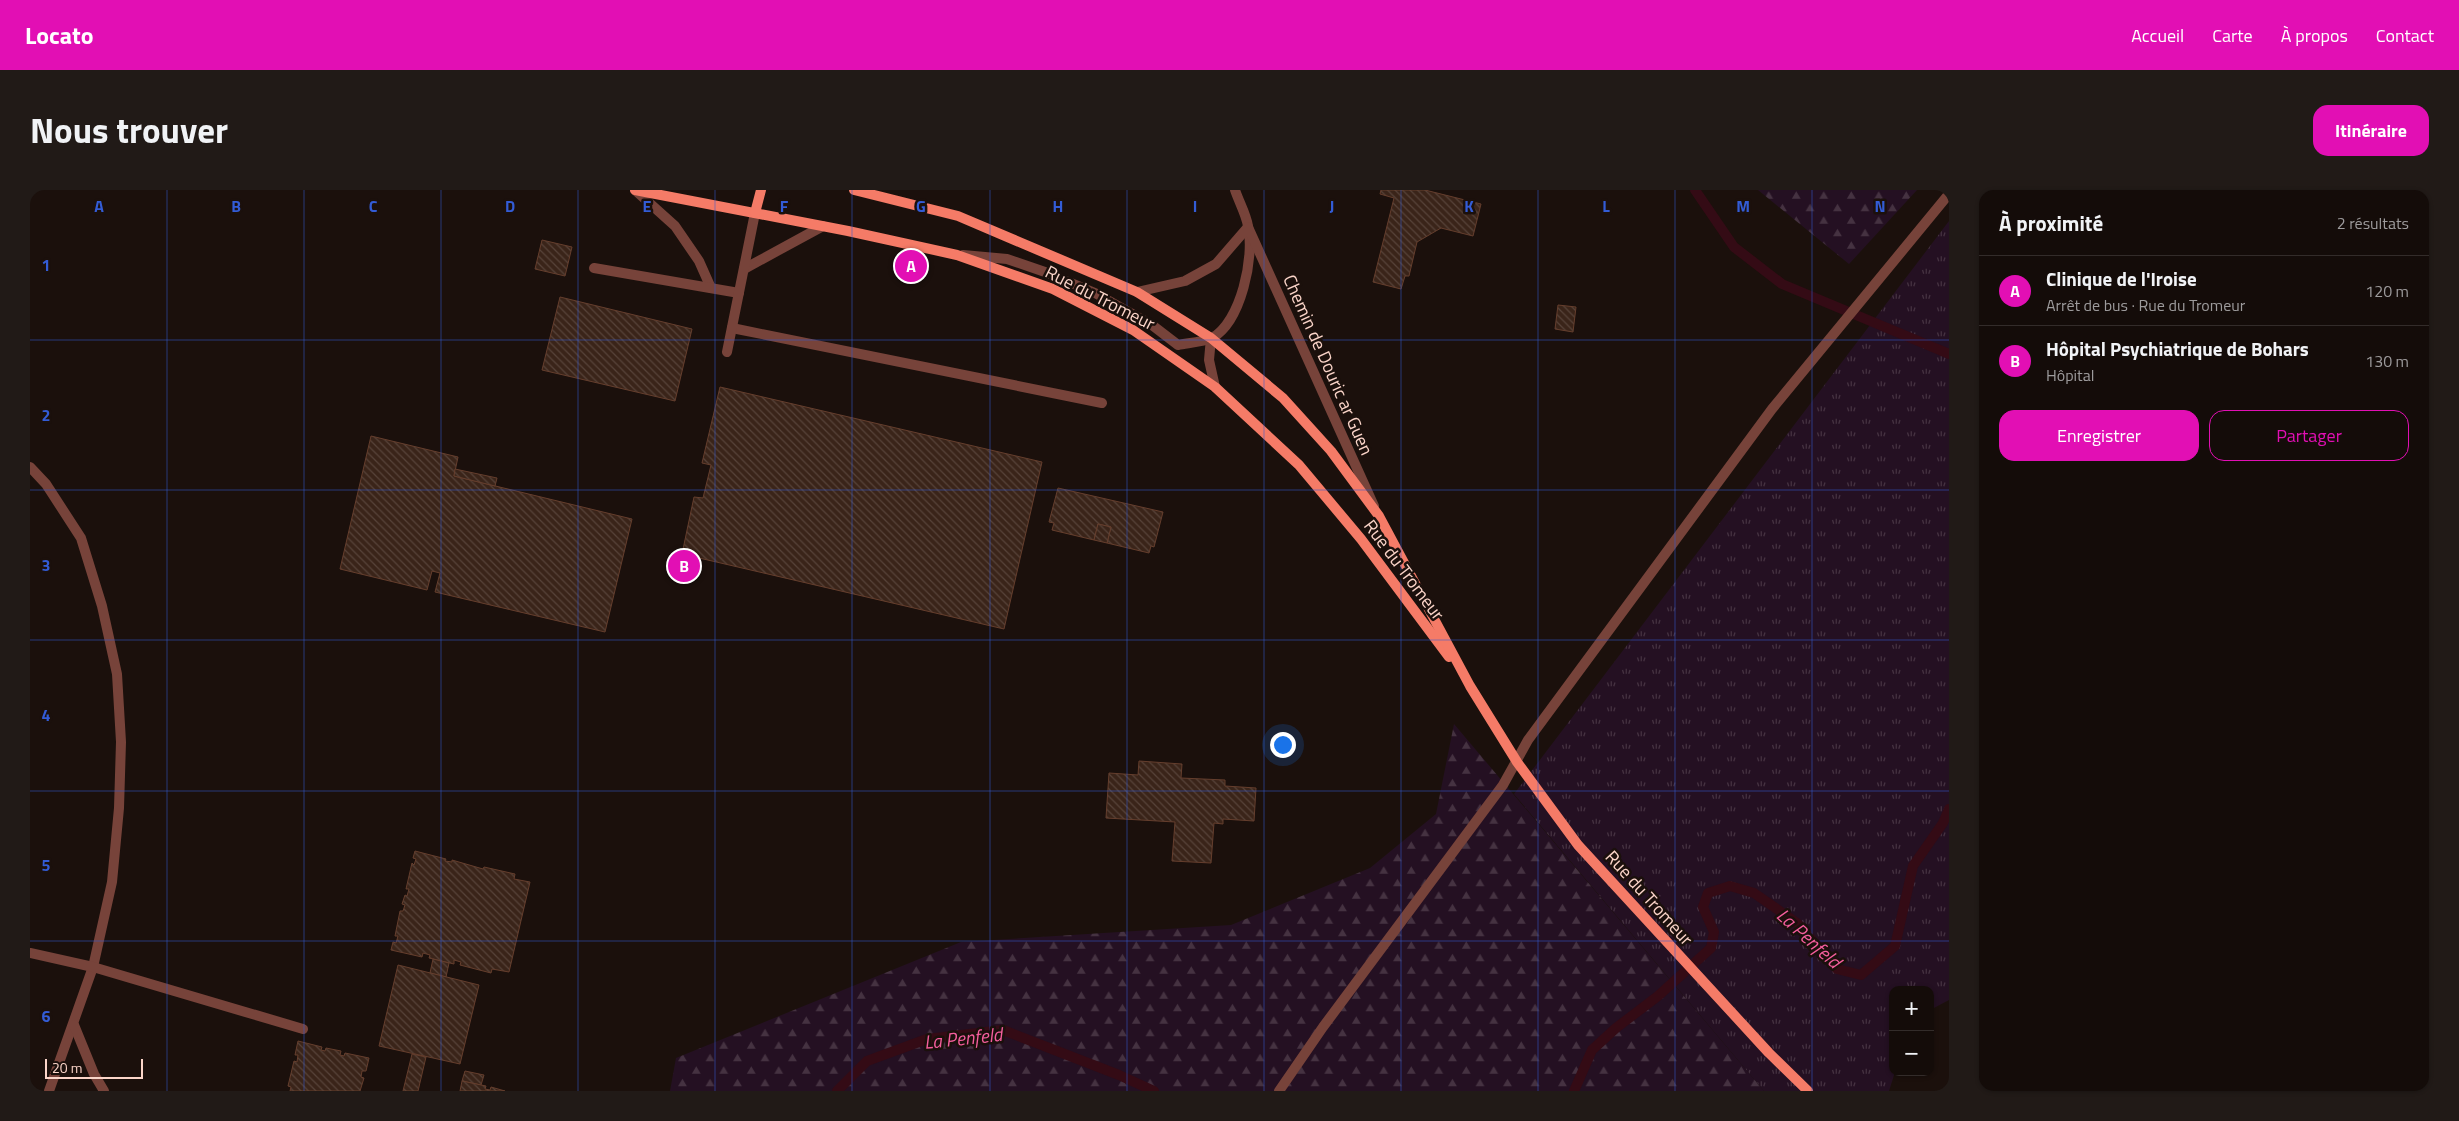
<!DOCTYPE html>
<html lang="fr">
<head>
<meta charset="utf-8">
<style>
  body { margin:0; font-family:"Titillium Web",sans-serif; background:#211a17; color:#f1f3f6 }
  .controls { position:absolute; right:15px; bottom:15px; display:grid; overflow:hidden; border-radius:10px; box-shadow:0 1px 4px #0004 }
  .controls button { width:45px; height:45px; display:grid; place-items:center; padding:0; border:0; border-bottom:1px solid #332c2a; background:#140c09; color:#f1f3f6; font:25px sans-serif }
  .scale { position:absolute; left:15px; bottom:12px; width:98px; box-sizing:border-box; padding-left:5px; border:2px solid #fbd5c9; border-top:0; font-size:14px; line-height:18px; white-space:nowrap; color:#fbd5c9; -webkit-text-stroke:4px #1b100c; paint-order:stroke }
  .you { position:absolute; left:1252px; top:554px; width:18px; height:18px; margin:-12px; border:4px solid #fff; border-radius:50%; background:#1a73e8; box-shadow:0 0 0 8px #1a73e833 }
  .badge { display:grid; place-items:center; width:32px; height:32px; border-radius:50%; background:#e20fb4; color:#fff; font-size:16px; font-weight:700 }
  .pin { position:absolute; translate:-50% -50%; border:2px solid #fff; box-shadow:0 1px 5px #0006 }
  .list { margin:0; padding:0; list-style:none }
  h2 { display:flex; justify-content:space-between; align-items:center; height:65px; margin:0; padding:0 20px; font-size:21px }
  h2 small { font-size:16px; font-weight:400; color:#9d9b9c }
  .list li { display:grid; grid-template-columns:32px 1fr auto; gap:15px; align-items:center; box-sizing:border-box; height:70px; padding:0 20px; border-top:1px solid #332c2a }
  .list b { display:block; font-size:19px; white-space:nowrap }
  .list p { margin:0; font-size:16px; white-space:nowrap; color:#9d9b9c }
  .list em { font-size:16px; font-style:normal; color:#9d9b9c }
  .actions { display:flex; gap:10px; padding:15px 20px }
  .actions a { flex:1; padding:11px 0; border:1px solid #e20fb4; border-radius:15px; text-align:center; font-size:18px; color:#e20fb4 }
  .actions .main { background:#e20fb4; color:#fff }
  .map { position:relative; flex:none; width:1919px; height:901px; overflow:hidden; border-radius:15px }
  header { display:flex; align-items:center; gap:30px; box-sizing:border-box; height:70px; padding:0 25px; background:#e20fb4; color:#fff }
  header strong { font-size:24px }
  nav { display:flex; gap:28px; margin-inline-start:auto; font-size:18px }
  .intro { display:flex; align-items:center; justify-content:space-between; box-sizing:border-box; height:120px; padding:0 30px }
  h1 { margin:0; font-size:35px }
  .button { padding:12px 22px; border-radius:15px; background:#e20fb4; color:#fff; font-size:18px; font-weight:700 }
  main { display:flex; gap:30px; padding:0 30px }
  aside { flex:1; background:#140c09; border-radius:15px; box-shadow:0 1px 4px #0004 }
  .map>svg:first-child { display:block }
  .grass { fill:url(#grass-tufts) }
  .forest { fill:url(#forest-firs) }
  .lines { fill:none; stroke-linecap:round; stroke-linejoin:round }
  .stream { stroke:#340b15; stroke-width:10 }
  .building { fill:url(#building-back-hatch); stroke:#653e2d }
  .service { stroke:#77433a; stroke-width:10 }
  .minor { stroke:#77433a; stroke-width:10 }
  .secondary { stroke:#f57b67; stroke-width:10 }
  .grid { fill:none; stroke:#335cd6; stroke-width:1; stroke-opacity:0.55 }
  .labels { text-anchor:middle; stroke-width:5; stroke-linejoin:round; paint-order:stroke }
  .street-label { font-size:18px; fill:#fbd5c9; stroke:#1b100c }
  .water-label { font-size:19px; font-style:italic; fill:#f45e9d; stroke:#1b100c }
  .grid-label { font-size:16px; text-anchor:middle; font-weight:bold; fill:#335cd6; stroke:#1b100c; stroke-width:5; stroke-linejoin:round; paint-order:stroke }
</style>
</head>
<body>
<header>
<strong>Locato</strong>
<nav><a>Accueil</a><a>Carte</a><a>À propos</a><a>Contact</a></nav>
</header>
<div class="intro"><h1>Nous trouver</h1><a class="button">Itinéraire</a></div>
<main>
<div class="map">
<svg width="1919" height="901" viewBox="0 0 1919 901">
  <defs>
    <pattern id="grass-tufts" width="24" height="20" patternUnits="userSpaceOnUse" patternTransform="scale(1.25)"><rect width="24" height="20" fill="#241022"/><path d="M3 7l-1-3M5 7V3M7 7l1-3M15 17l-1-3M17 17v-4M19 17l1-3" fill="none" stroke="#453241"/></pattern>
    <pattern id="forest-firs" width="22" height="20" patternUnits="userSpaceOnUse" patternTransform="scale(1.25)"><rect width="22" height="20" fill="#241022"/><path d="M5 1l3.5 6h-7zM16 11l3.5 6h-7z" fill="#453241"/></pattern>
    <pattern id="building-back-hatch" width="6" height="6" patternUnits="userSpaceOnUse" patternTransform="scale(1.25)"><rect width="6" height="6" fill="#3a2419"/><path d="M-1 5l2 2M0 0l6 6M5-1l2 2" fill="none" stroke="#574339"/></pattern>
  </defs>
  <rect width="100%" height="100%" fill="#1b100c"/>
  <polygon class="grass" points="1919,31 1919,810 1900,820 1900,800 1863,800 1863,882 1865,882 1859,901 1734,901 1484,604"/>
  <g class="forest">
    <polygon points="1728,0 1887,0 1819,74"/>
    <polygon points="1424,534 1734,901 640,901 646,868 931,752 1201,735 1340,678 1406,624"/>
  </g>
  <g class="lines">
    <g class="stream">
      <polyline points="1665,0 1704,57 1752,94 1919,164"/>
      <polyline points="807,901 837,871 897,849 973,840 1089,885 1124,901"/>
      <polyline points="1544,901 1562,860 1586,838 1628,806 1681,758 1684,742 1673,717 1678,703 1700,696 1724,703 1767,733 1807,779 1831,785 1865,756 1883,676 1913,633 1919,619"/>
    </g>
  </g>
  <g class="building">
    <polygon points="1351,0 1395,0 1451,14 1443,46 1411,38 1387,52 1379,86 1375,86 1371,99 1343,92 1364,8 1350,4"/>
    <polygon points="512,50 542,57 535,86 505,79"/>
    <polygon points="530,107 662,139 645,211 512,180"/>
    <polygon points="1528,115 1546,117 1543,142 1525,139"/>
    <polygon points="690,197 1012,272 974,439 652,364 664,307 673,308 681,275 672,273"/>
    <polygon points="341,246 428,267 424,286 602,329 575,442 405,402 410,383 402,381 397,400 310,379"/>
    <polygon points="425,279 467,288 465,296 424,286"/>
    <polygon points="1028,298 1133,322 1124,357 1121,356 1119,363 1077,353 1081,337 1068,334 1064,350 1022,340 1024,333 1019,332"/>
    <polygon points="1068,334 1081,337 1077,353 1064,350"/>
    <polygon points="1109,571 1152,574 1151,588 1195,590 1195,596 1226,598 1224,631 1193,629 1193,634 1184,633 1181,673 1142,671 1145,632 1076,628 1079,583 1108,585"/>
    <polygon points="385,661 416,669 415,671 422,672 422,670 453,679 454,677 485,684 484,689 500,692 479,782 462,779 461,783 430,775 431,772 424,770 424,774 399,768 400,765 393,763 392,767 361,760 363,752 366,753 368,746 365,746 370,721 373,721 375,715 372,714 375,705 377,706 379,699 376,699 382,673 384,675 386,669 383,668"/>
    <polygon points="403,769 419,773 416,787 400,783"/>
    <polygon points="368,775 449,795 430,874 349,856"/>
    <polygon points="268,851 292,857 291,860 295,861 296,858 311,861 310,865 314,866 315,863 339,868 336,881 332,881 331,887 334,888 330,901 260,901 261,897 258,896 264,871 267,872 268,865 265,865"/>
    <polygon points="382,864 396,867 388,901 373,901"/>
    <polygon points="435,881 454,885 451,895 432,891"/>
    <polygon points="432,891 456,896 455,899 460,900 461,897 475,901 430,901"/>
  </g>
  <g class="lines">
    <g class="service">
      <polyline points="605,0 645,36 669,71 681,98"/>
      <polyline points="564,78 709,103"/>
      <polyline points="714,79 793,36"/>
      <polyline points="702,138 1072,213"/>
      <polyline points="697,162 725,23"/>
      <polyline points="0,277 16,294 51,348 72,416 87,484 91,552 89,618 82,692 63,777 19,901"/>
      <polyline points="0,763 63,777 273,839"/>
      <polyline points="44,835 64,884 74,901"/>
    </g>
    <g class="minor">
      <path d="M933 65 977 69 1015 82 1065 103 1122 135 1148 155C1158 153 1173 152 1182 148 1211 132 1225 67 1218 36 1216 24 1209 12 1205 0"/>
      <polyline points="1107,102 1155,91 1186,74 1218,37 1344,316"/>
      <polyline points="1181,148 1179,170 1185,197"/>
      <polyline points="1249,901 1293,837 1473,595 1498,550 1742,219 1919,4"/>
    </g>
    <g class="secondary">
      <polyline points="605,0 818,41 927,65 1023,99 1103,140 1185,197 1269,275 1331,349 1419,467"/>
      <polyline points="824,0 928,26 1107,102 1181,148 1253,208 1301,261 1349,326 1440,496 1487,572 1548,655 1739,863 1778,901"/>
      <polyline points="725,23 731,0"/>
    </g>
  </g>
  <path class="grid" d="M137 0V901M274 0V901M411 0V901M548 0V901M685 0V901M822 0V901M960 0V901M1097 0V901M1234 0V901M1371 0V901M1508 0V901M1645 0V901M1782 0V901M0 150H1919M0 300H1919M0 450H1919M0 601H1919M0 751H1919"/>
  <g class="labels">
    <g class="street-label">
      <text transform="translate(1070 108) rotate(27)" y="6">Rue du Tromeur</text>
      <text transform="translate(1298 175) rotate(66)" y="6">Chemin de Douric ar Guen</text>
      <text transform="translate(1374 380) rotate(53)" y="6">Rue du Tromeur</text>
      <text transform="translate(1619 708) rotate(48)" y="6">Rue du Tromeur</text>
    </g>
    <g class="water-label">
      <text transform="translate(1779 748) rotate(42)" y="7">La Penfeld</text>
      <text transform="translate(933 848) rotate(-6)" y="7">La Penfeld</text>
    </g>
  </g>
  <g class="grid-label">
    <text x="69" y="22">A</text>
    <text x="206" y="22">B</text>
    <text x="343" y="22">C</text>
    <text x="480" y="22">D</text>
    <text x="617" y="22">E</text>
    <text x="754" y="22">F</text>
    <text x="891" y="22">G</text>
    <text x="1028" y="22">H</text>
    <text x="1165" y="22">I</text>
    <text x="1302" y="22">J</text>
    <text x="1439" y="22">K</text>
    <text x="1576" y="22">L</text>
    <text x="1713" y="22">M</text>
    <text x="1850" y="22">N</text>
    <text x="16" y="81">1</text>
    <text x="16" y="231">2</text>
    <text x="16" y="381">3</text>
    <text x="16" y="531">4</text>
    <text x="16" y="681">5</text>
    <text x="16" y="832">6</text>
  </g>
</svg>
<div class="controls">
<button>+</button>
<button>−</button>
</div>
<div class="scale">20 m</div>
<div class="you"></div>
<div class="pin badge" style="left:881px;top:76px">A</div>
<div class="pin badge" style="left:654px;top:376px">B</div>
</div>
<aside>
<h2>À proximité<small>2 résultats</small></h2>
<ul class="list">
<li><span class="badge">A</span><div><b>Clinique de l'Iroise</b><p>Arrêt de bus · Rue du Tromeur</p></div><em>120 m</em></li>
<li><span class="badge">B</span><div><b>Hôpital Psychiatrique de Bohars</b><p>Hôpital</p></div><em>130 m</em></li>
</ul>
<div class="actions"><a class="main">Enregistrer</a><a>Partager</a></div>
</aside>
</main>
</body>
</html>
